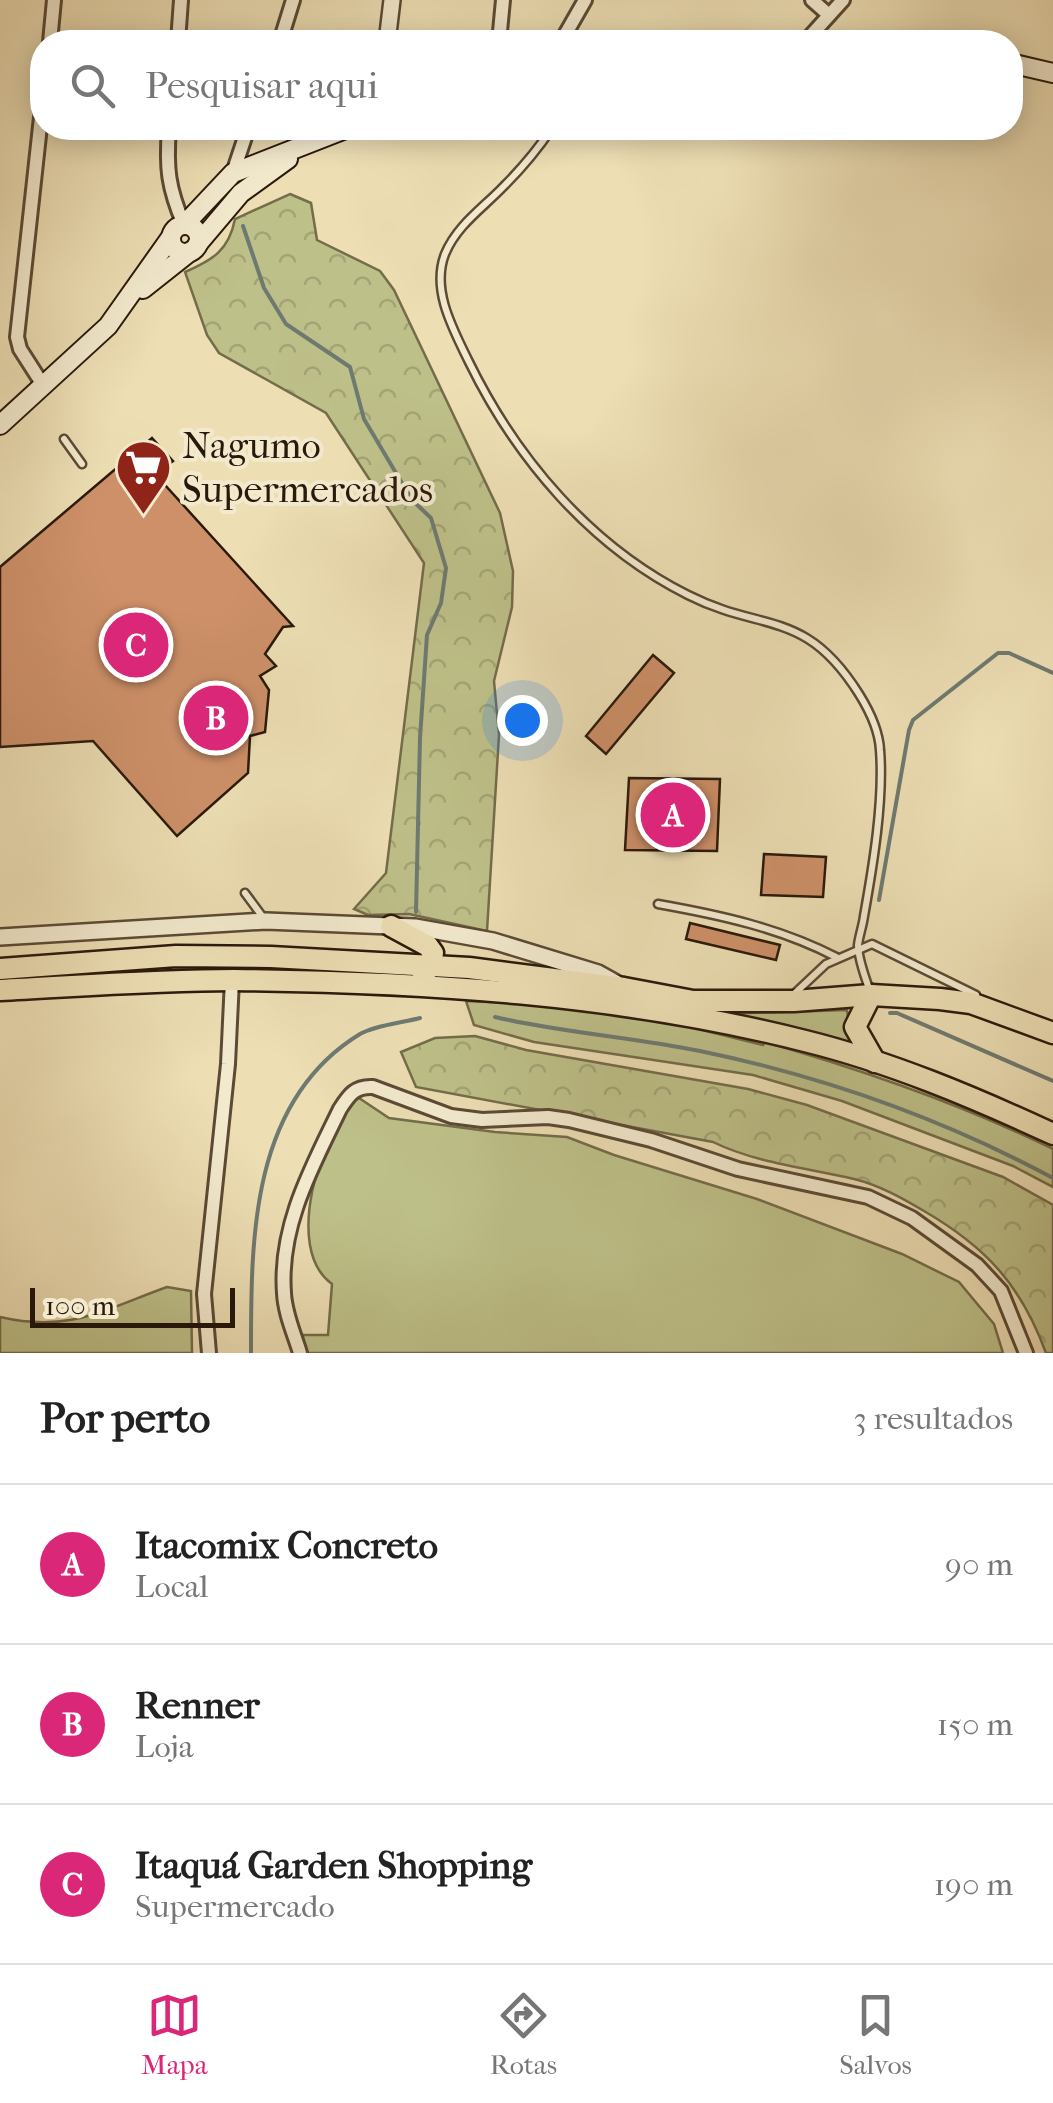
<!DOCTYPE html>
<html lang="pt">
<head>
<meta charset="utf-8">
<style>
  body { margin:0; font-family:"IM FELL French Canon",serif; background:#f2f2f2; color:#222 }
  .scale { position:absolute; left:30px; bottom:25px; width:205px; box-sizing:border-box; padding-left:10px; border:5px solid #2a190b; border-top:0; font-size:28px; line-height:35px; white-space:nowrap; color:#2a190b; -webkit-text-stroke:8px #f3eace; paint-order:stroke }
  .you { position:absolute; left:522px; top:720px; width:35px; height:35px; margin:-25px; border:8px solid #fff; border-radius:50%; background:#1a73e8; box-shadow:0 0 0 15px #1a73e833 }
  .badge { display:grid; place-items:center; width:65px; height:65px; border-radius:50%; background:#db2777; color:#fff; font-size:32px; font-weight:700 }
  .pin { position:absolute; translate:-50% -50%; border:5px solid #fff; box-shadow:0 2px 10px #0006 }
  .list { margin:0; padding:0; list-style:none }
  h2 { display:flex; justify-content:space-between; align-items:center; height:130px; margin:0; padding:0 40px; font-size:42px }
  h2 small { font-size:32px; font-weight:400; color:#767676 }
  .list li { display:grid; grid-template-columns:65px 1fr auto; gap:30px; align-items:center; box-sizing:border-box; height:160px; padding:0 40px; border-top:2px solid #e0e0e0 }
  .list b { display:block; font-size:38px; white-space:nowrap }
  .list p { margin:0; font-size:32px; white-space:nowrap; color:#767676 }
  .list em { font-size:32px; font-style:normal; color:#767676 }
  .icon { flex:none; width:55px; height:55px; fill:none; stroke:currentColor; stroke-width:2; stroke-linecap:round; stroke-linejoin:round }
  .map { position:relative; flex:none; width:1053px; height:1353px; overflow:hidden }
  .search { position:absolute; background:#fff; box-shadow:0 5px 25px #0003; left:30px; right:30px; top:30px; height:110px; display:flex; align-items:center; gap:25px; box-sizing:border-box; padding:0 35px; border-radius:40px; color:#767676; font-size:38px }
  .sheet { height:610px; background:#fff }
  nav { display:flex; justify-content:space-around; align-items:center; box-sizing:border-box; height:140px; border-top:2px solid #e0e0e0; background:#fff; font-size:28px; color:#767676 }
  nav a { display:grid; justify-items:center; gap:5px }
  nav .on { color:#db2777 }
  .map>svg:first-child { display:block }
  .green { fill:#bec089; stroke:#746c4a; stroke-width:2.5 }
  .forest { fill:url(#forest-crowns); stroke:#746c4a; stroke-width:2.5 }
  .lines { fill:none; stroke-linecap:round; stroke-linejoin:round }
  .stream { stroke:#6e7a71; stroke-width:4 }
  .building { fill:#cd9069; stroke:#2a190b; stroke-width:2.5 }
  .service-casing { stroke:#5b4a35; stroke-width:11 }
  .minor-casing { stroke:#5b4a35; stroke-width:18 }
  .tertiary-casing { stroke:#5b4a35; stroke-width:20 }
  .secondary-casing { stroke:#2a190b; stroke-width:22 }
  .trunk-casing { stroke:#2a190b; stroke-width:25 }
  .service { stroke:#f3eace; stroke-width:6 }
  .minor { stroke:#f3eace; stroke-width:12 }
  .tertiary { stroke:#f3eace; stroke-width:15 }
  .secondary { stroke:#f3eace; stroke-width:18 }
  .trunk { stroke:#eddeb4; stroke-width:20 }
  .labels { text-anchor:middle; stroke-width:8; stroke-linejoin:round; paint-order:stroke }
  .poi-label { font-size:38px; fill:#2a190b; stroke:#f3eace; text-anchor:start }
</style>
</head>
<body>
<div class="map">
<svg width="1053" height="1353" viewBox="0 0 1053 1353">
  <defs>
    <pattern id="forest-crowns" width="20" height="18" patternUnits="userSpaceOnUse" patternTransform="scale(2.5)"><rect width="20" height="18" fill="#bec089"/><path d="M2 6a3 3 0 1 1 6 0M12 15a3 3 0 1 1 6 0" fill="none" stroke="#a3a475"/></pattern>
  </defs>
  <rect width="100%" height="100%" fill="#eddeb4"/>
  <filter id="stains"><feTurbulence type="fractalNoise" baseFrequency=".002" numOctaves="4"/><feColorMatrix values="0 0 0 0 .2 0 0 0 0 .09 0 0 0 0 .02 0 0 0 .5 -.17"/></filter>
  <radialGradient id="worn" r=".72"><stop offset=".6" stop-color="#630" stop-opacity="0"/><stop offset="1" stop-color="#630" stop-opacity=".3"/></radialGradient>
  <g class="green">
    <path d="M466 1001 574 1006 682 1025 763 1045 765 1042C863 1070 961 1104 1053 1149V1187L1013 1166 842 1101 753 1075 534 1042 474 1025Z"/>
    <polygon points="847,1010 852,1048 718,1014"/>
    <path d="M356 1096 389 1118 495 1132 567 1137 614 1155 757 1199 902 1254 959 1282 994 1324 1003 1353H303V1335H328L332 1284C282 1248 322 1132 356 1096Z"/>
    <path d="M167 1287 191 1291 192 1353H0V1317C69 1333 103 1310 167 1287Z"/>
  </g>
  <g class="forest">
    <path d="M290 194 311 203 317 240 380 271 394 290 500 513 513 571 512 607 494 681 499 735 487 931 409 914 368 915 354 909 386 873 424 563 326 413 219 353 207 335 185 272C213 260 229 250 235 219Z"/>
    <path d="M475 1036 526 1050 748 1089 807 1105 1003 1177 1053 1205V1353H1046C1021 1285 986 1247 924 1211 902 1198 879 1185 854 1179 807 1168 756 1163 713 1142L416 1087 401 1052 435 1038Z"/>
  </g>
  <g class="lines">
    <g class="stream">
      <polyline points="243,226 264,288 286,324 350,367 364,419 412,500 431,518 446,568 441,603 427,635 420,738 416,912"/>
      <polyline points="879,900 909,730 913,720 998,653 1009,653 1053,673"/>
      <polyline points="890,1013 897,1013 1053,1081"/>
      <path d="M495 1017C564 1033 632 1037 700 1051 821 1076 943 1119 1053 1178"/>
      <path d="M251 1353C251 1239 250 1101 360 1034 376 1025 401 1023 420 1018"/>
    </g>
  </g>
  <g class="building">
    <polygon points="152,438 173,461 155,474 293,626 283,627 265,654 276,666 260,676 269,690 265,732 250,736 248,773 177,836 93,741 0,747 0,567"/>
    <polygon points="653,655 674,673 606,754 586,736"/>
    <polygon points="629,778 720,779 717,851 625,850"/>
    <polygon points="764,854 826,857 823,897 761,895"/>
    <polygon points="690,923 780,945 776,960 686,939"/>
  </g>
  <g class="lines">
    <defs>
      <g id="service">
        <path d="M552 128C538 149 522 168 504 186 483 208 457 225 445 254 431 290 453 329 469 362 516 458 590 546 688 595 763 633 805 608 859 694 869 710 879 731 880 750 884 800 873 866 864 916 863 925 859 936 858 945 858 959 865 976 869 989"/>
        <polyline points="64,439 82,464"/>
        <polyline points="245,893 265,920"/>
        <path d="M658 904C720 915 780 928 836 957"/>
        <polyline points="792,996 826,964 872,944 976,995"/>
      </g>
      <g id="minor">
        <polyline points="812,0 829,15"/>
        <polyline points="50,42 54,0"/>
        <polyline points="178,42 181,0"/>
        <polyline points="280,42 293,0"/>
        <polyline points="499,42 503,0"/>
        <polyline points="561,42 585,0"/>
        <polyline points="805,42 843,0"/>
        <polyline points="42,108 17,337 20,349 43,385"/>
        <path d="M169 128C166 168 168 187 184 225"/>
        <polyline points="233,173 248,128"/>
        <polyline points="209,1353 204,1294 228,1064 232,980"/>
        <path d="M300 1353C294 1333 285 1314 284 1293 279 1226 312 1167 340 1109 349 1095 355 1086 373 1087L451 1116 482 1120 548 1117 569 1120 651 1140 738 1169 868 1197 912 1218 977 1265 1001 1291 1026 1353"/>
      </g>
      <g id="tertiary">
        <polyline points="387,42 392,0"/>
        <polyline points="0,937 266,921 415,927 493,941 598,973 616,983"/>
      </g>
      <g id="secondary">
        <polyline points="1010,63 1053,73"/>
        <polyline points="184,225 233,173 348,128"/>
        <circle cx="185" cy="239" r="14"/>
        <polyline points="197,245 241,193 288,159"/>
        <polyline points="143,289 191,251"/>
        <polyline points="0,425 108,326 171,237"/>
      </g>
      <g id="trunk">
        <polyline points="391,926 428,946 433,953 430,966 423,976"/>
        <polyline points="0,969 176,956 271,957 469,968 624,988 693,1001 794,1001 871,995 940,999 971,1003 1053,1033"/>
        <path d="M0 990C78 986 157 980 234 980 426 982 619 994 805 1041 890 1062 973 1097 1053 1134"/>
        <polyline points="871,995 855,1027 875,1062"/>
      </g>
    </defs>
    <use href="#service" class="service-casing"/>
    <use href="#minor" class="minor-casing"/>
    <use href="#tertiary" class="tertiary-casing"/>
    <use href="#secondary" class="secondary-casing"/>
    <use href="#trunk" class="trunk-casing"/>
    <use href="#service" class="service"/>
    <use href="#minor" class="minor"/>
    <use href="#tertiary" class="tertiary"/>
    <use href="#secondary" class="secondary"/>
    <use href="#trunk" class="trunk"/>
  </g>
  <defs>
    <symbol id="supermarket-pin" viewBox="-11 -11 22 30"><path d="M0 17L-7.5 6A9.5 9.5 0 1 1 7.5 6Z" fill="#8f2418" stroke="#f3eace"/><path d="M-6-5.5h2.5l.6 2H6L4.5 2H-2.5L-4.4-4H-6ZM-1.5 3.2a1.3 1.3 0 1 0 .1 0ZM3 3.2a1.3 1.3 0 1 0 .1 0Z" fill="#fff"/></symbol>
  </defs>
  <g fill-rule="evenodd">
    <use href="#supermarket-pin" x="112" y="436" width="63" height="86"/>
  </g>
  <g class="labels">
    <g class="poi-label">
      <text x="182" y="458">Nagumo<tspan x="182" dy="44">Supermercados</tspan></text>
    </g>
  </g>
  <rect width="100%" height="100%" filter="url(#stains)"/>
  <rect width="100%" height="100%" fill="url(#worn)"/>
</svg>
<div class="scale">100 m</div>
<div class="you"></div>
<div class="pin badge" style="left:673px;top:815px">A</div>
<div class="pin badge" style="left:216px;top:718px">B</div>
<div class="pin badge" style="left:136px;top:645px">C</div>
<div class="search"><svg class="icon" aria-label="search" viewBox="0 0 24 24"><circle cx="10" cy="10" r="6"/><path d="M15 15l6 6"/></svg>Pesquisar aqui</div>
</div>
<section class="sheet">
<h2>Por perto<small>3 resultados</small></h2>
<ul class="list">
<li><span class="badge">A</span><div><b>Itacomix Concreto</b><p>Local</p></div><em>90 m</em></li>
<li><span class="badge">B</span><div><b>Renner</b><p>Loja</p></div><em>150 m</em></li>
<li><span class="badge">C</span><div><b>Itaquá Garden Shopping</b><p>Supermercado</p></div><em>190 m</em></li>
</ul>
</section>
<nav>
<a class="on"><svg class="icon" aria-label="map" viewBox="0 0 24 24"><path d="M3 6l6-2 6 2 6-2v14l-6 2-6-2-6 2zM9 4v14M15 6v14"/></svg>Mapa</a>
<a><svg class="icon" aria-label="directions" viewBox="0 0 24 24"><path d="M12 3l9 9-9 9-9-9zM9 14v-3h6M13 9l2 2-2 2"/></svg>Rotas</a>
<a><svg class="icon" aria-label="saved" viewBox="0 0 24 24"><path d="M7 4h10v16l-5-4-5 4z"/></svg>Salvos</a>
</nav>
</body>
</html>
